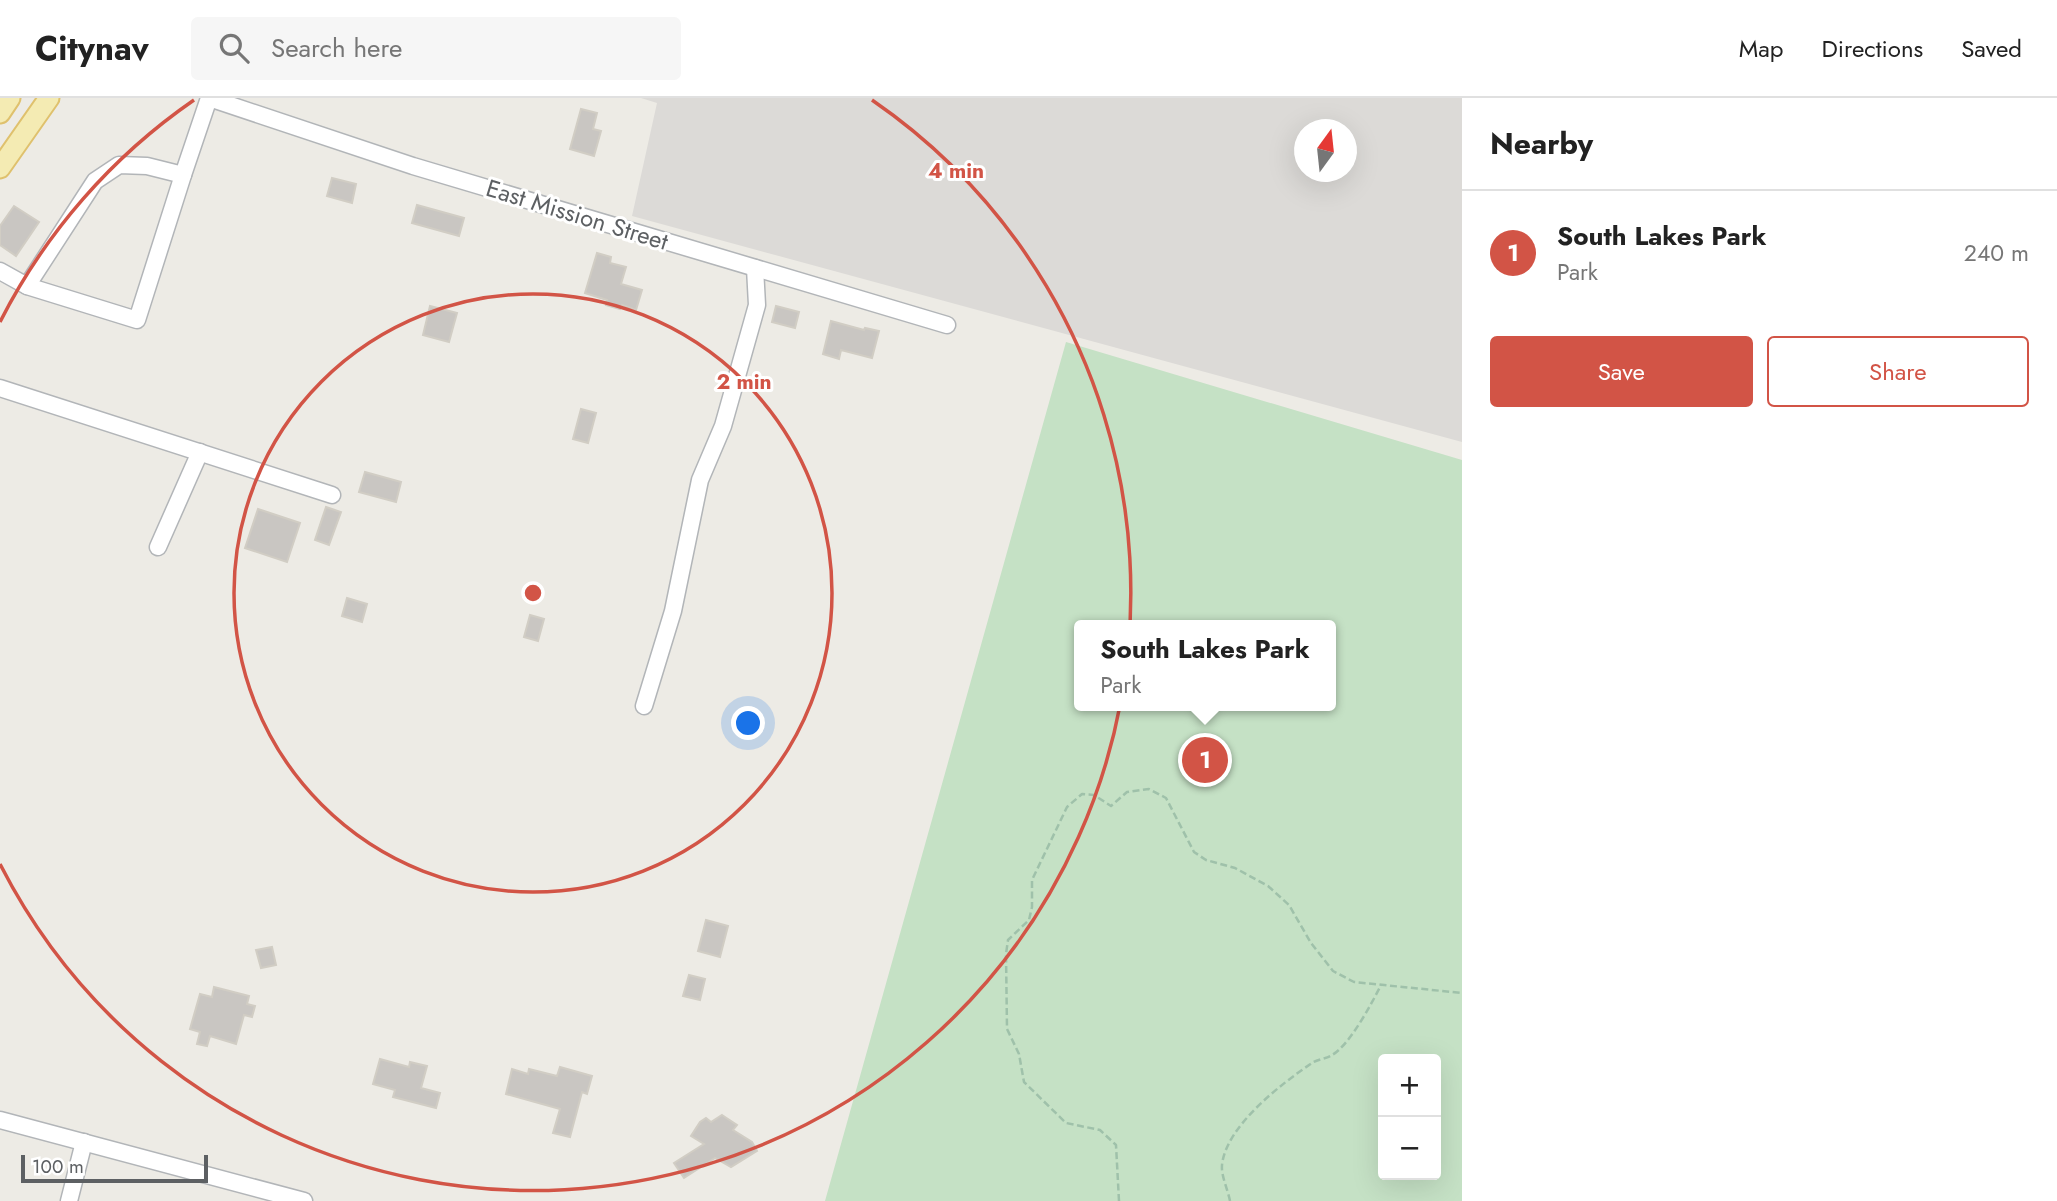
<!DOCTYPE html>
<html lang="en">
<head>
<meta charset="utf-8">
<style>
  body { margin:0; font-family:Jost,sans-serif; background:#f6f6f6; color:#222 }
  .controls { position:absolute; right:21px; bottom:21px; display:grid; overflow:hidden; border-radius:7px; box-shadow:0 7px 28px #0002 }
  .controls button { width:63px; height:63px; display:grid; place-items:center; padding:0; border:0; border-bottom:2px solid #e0e0e0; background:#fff; color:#222; font:35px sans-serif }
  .compass { position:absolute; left:1294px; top:21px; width:63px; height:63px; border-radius:50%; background:#fff; box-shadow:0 7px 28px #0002; rotate:15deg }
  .scale { position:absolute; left:21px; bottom:18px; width:187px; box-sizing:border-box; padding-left:7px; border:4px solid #5d6063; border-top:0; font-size:19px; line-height:24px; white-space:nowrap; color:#5d6063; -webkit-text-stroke:5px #fff; paint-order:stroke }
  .you { position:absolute; left:749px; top:626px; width:24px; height:24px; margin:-18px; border:5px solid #fff; border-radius:50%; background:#1a73e8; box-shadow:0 0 0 10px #1a73e833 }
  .badge { display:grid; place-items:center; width:46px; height:46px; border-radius:50%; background:#d25446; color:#fff; font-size:23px; font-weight:700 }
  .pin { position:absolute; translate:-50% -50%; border:4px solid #fff; box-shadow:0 2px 7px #0006 }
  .popup { position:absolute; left:1074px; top:522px; width:262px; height:91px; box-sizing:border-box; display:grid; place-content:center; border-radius:7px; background:#fff; filter:drop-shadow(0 2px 5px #0005); font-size:23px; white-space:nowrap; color:#767676 }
  .popup b { font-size:26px; color:#222 }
  .popup::after { content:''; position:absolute; left:50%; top:100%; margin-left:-14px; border:14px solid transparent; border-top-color:#fff }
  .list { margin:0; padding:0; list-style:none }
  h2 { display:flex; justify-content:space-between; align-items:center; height:91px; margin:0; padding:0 28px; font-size:30px }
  h2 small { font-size:23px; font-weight:400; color:#767676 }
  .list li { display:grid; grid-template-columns:46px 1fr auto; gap:21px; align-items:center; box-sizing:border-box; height:126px; padding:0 28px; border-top:2px solid #e0e0e0 }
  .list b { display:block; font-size:26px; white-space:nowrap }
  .list p { margin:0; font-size:23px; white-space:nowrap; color:#767676 }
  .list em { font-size:23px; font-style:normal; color:#767676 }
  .actions { display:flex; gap:14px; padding:21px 28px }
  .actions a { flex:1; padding:16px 0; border:2px solid #d25446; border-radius:7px; text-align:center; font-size:24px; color:#d25446 }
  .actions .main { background:#d25446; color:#fff }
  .icon { flex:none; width:38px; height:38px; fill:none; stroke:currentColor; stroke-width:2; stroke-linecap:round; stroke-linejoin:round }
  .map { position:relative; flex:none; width:1462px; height:1103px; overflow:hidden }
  header { display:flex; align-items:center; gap:42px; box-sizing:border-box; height:98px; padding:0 35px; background:#fff; border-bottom:2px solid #e0e0e0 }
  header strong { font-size:33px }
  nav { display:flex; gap:38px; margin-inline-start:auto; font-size:24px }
  .search { width:490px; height:63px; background:#f6f6f6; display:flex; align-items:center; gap:18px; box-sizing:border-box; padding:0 24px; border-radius:7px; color:#767676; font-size:26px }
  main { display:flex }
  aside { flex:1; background:#fff }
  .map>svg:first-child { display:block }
  .industrial { fill:#dcdad7; fill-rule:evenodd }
  .green { fill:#c5e1c5; fill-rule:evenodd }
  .building { fill:#c9c6c2; stroke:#d1cdc4; stroke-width:2 }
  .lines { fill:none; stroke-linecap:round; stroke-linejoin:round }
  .minor-casing { stroke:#b2b5b8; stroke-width:19 }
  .major-casing { stroke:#dfc16d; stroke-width:23 }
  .path { stroke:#9fc1aa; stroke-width:2.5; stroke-dasharray:7 3.5; stroke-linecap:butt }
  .minor { stroke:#fff; stroke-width:16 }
  .major { stroke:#f4ebb3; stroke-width:19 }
  .ring { fill:none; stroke:#d25446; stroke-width:3.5 }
  .labels { text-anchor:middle; stroke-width:6; stroke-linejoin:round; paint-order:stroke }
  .street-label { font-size:24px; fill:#5d6063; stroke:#fff }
  .centre { fill:#d25446; stroke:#fff; stroke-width:3.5 }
  .ring-label { font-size:21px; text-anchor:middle; font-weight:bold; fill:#d25446; stroke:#fff; stroke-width:6; stroke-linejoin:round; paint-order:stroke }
</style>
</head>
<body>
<header>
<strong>Citynav</strong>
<div class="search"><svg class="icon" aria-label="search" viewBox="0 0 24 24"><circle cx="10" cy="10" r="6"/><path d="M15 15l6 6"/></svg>Search here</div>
<nav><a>Map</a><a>Directions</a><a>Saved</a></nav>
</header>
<main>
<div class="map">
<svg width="1462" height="1103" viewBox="0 0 1462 1103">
  <rect width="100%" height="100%" fill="#edebe5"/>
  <path class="industrial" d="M641 0H1462V344L632 118 657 5ZM1304 32H1346V74H1304Z"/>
  <path class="green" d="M1066 244 1462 362V1103H825ZM1079 527H1331V608H1079ZM1383 961H1436V1077H1383Z"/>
  <g class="building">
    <polygon points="581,11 597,15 593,31 601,33 594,58 570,51"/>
    <polygon points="332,80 356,86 352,105 327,98"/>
    <polygon points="417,107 464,120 459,138 412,125"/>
    <polygon points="14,108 39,124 16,158 0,147 0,128"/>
    <polygon points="597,155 611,159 610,165 626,169 621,186 642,192 636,212 622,207 620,211 606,207 607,202 585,195"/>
    <polygon points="430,208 457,215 449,244 423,237"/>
    <polygon points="776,208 799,214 795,230 772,224"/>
    <polygon points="831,223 864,232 865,230 879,233 872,260 841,252 839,261 823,256"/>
    <polygon points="581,311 596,315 588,345 573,341"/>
    <polygon points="365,374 401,384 396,404 359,394"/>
    <polygon points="326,409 341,414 329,447 315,442"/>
    <polygon points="258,411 300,425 287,464 245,450"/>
    <polygon points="347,500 367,506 362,524 342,518"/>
    <polygon points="530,517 544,521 538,543 524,539"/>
    <polygon points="706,822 728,828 720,859 698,853"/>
    <polygon points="272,849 276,867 261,870 256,852"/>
    <polygon points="689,877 705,881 700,902 683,898"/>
    <polygon points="214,889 249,898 247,906 255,908 252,919 244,917 236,946 210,938 207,948 197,946 200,934 190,931 200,896 212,899"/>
    <polygon points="380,961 409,969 410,964 427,968 421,990 440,995 436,1010 393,999 395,992 373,986"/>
    <polygon points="560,969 592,978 587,996 582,994 570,1039 553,1035 560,1011 506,996 512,971 528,976 529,971 557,978"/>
    <polygon points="722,1017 737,1027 733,1032 752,1044 757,1053 731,1069 715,1060 684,1080 674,1065 704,1046 691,1038 700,1024 706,1020 711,1024"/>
  </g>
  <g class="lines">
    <defs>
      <g id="minor">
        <polyline points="209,0 413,68 947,227"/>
        <polyline points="0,173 27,188 95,83 119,67 147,68 183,77 209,0"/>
        <polyline points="27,188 137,222 183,77"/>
        <polyline points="0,290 332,397"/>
        <polyline points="158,449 200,354"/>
        <polyline points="644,608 673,513 700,382 723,328 757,207 755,170"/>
        <polyline points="0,1022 304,1103"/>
        <polyline points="69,1103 84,1044"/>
      </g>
      <g id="major">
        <polyline points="0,15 10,0"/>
        <polyline points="0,70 49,0"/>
      </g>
    </defs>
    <use href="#minor" class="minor-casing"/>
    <use href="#major" class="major-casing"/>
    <g class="path">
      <polyline points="1119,1103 1116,1047 1100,1032 1066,1025 1024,984 1019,956 1007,931 1006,856 1008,842 1029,822 1032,809 1032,782 1067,709 1082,696 1094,697 1111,708 1127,694 1149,691 1166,700 1194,754 1206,762 1235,770 1268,788 1289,807 1311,845 1333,873 1354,884 1462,895"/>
      <path d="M1230 1103C1228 1092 1221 1078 1222 1067 1226 1028 1281 986 1312 965 1318 961 1326 961 1332 957 1349 948 1372 905 1381 887"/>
    </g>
    <use href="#minor" class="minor"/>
    <use href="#major" class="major"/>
  </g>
  <g class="ring">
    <circle cx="533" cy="495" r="299"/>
    <path d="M0 224A598 598 0 0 1 194 2M872 2A598 598 0 1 1 0 766"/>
  </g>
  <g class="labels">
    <g class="street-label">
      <text transform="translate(577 117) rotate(17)" y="8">East Mission Street</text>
    </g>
  </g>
  <circle cx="533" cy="495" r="10" class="centre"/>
  <g class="ring-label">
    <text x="956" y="80">4 min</text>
    <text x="744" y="291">2 min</text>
  </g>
</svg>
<div class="controls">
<button>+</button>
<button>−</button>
</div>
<svg class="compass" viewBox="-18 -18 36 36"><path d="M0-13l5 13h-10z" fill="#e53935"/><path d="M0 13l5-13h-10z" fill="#767676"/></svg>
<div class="scale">100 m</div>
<div class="you"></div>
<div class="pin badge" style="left:1205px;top:662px">1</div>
<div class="popup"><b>South Lakes Park</b>Park</div>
</div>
<aside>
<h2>Nearby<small></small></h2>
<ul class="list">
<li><span class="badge">1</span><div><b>South Lakes Park</b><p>Park</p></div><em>240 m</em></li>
</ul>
<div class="actions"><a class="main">Save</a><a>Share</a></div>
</aside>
</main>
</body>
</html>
